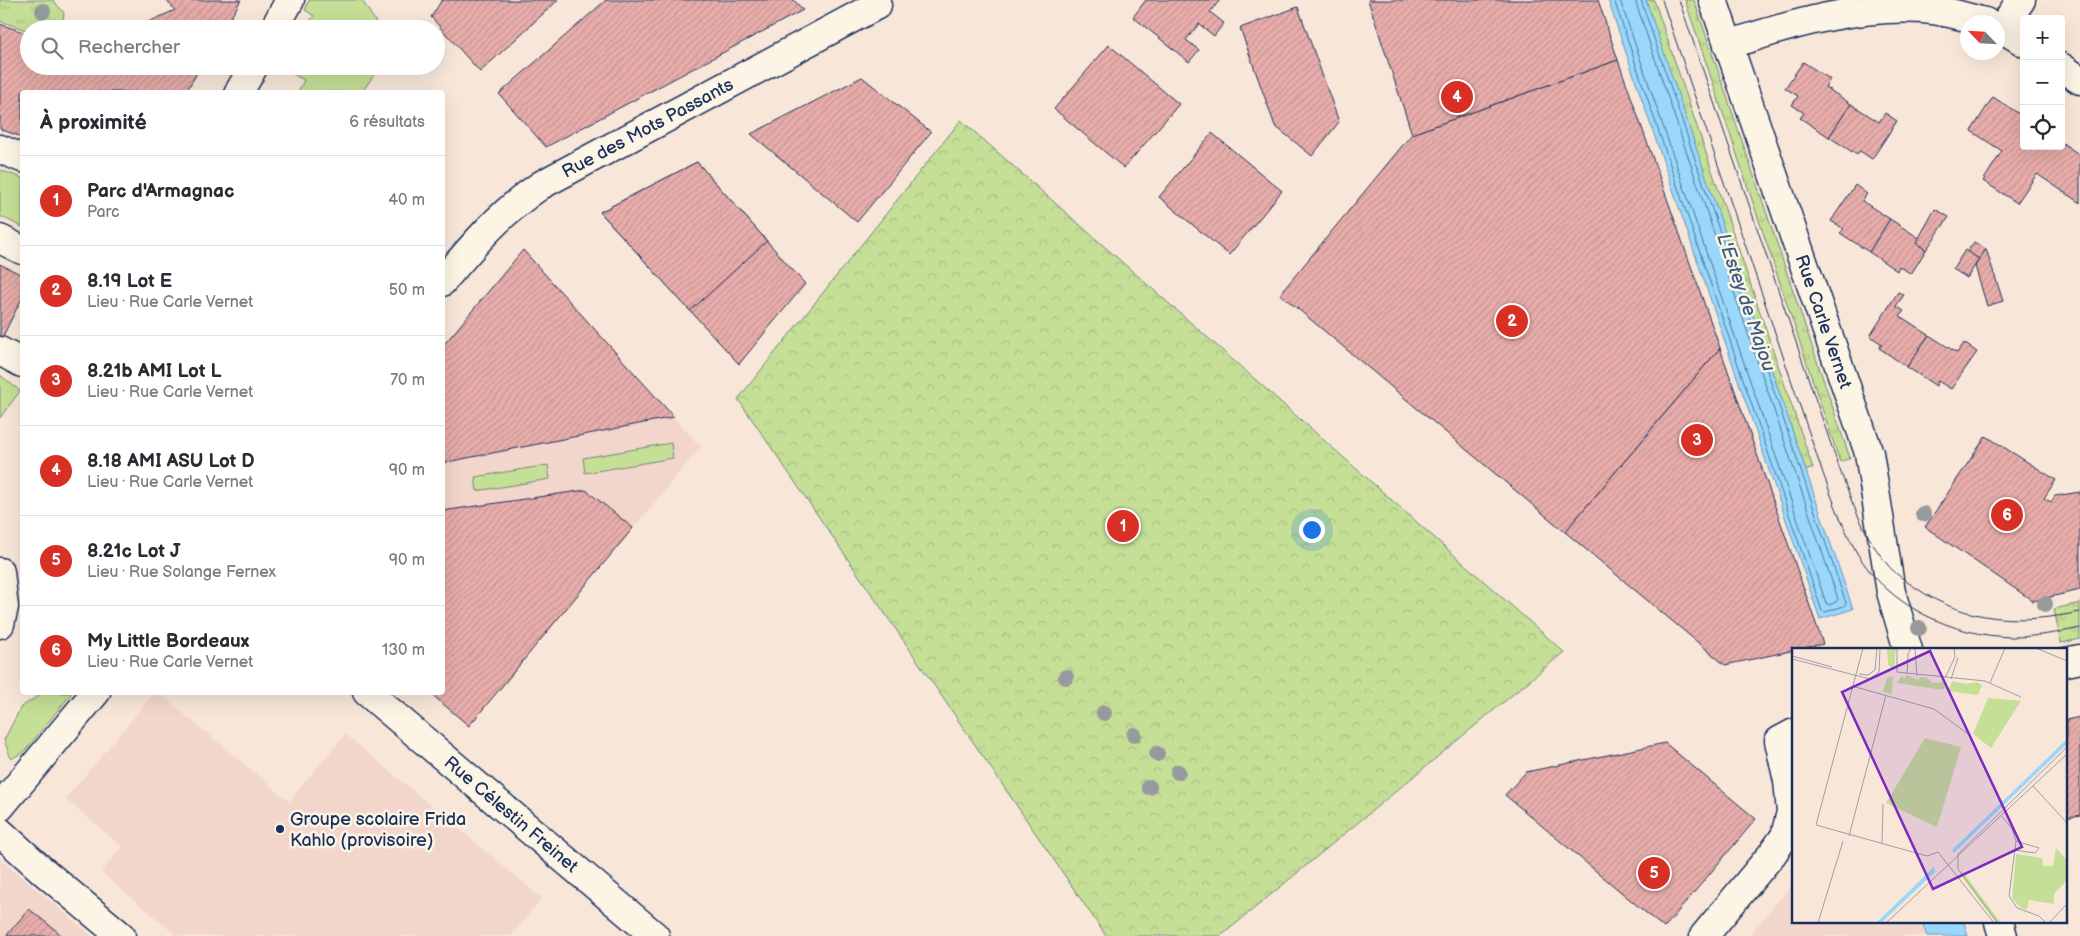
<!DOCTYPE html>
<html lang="fr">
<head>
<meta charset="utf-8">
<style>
  body { margin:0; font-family:"Balsamiq Sans",sans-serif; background:#f2f2f3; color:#2b2b33 }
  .controls { position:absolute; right:15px; top:15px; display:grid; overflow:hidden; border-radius:5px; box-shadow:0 5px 20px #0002 }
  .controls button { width:45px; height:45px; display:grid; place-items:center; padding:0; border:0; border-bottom:1px solid #e1e1e2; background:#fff; color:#2b2b33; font:25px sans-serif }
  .compass { position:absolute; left:1960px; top:15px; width:45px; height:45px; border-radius:50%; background:#fff; box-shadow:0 5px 20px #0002; rotate:295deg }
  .you { position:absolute; left:1311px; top:529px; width:18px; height:18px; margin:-12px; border:4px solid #fff; border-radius:50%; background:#1a73e8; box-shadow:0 0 0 8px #1a73e833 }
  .badge { display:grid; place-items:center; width:32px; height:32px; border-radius:50%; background:#d93025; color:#fff; font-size:16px; font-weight:700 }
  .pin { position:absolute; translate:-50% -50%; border:2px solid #fff; box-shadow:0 1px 5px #0006 }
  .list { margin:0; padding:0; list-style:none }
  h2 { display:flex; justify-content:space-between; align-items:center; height:65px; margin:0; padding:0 20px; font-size:21px }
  h2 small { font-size:16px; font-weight:400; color:#7c7c81 }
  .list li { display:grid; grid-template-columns:32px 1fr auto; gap:15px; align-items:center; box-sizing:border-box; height:90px; padding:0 20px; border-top:1px solid #e1e1e2 }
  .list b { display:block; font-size:19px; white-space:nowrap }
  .list p { margin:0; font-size:16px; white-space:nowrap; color:#7c7c81 }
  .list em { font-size:16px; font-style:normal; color:#7c7c81 }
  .icon { flex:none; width:28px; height:28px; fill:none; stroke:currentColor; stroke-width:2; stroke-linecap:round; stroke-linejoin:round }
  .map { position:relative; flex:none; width:2080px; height:936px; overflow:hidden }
  .search { position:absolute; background:#fff; box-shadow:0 5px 20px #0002; left:20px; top:20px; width:425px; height:55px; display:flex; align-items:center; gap:12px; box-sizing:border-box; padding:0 18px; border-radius:28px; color:#7c7c81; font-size:19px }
  .panel { position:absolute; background:#fff; box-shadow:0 5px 20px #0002; left:20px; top:90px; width:425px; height:605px; border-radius:5px }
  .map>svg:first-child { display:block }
  .built { fill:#f3d6cb }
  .grass { fill:url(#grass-tufts); stroke:#70877a }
  .park { fill:url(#park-crowns); stroke:#70877a }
  .garden { fill:#c5df96; stroke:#70877a }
  .water { fill:#99d8fa; stroke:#6794bc }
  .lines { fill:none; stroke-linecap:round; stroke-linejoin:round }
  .shore { stroke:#4d739c; stroke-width:1 }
  .building { fill:url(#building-hatch); stroke:#1b2f5e }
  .street-casing { stroke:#1b2f5e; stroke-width:31 }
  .secondary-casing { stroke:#1b2f5e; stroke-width:31 }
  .street { stroke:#fcf5e5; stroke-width:28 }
  .secondary { stroke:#fcf5e5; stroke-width:28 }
  .tram { stroke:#1b2f5e; stroke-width:1 }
  .tree { fill:#969a9d }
  .poi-dot { fill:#1b2f5e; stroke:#fcf5e5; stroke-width:2 }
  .labels { text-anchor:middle; stroke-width:5; stroke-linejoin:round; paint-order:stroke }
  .street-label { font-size:18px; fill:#1b2f5e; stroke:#fcf5e5 }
  .poi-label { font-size:18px; fill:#1b2f5e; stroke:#fcf5e5; text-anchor:start }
  .water-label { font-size:19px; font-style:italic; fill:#3a5985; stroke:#fcf5e5 }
  .inset-road { fill:none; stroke:#a09da8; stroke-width:1 }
  .view { fill:#7b2cbf; fill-opacity:0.15; stroke:#7b2cbf; stroke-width:2.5 }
  .inset-edge { fill:none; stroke:#1b2f5e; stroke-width:2.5 }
</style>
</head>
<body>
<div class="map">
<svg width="2080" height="936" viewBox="0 0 2080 936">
  <defs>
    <pattern id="grass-tufts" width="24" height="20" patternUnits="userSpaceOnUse" patternTransform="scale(1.25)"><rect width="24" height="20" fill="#c5df96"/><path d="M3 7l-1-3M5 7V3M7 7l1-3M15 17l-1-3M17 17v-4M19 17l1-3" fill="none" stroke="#a9c084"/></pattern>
    <pattern id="park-crowns" width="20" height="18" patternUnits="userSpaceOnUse" patternTransform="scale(1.25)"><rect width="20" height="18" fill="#c5df96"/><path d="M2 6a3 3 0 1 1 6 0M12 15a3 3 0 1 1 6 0" fill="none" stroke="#a9c084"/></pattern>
    <pattern id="building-hatch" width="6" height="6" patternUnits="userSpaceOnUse" patternTransform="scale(1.25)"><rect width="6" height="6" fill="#e8adaa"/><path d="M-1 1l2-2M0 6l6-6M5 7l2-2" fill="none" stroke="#c69595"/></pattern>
  </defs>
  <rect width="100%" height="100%" fill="#f8e7d9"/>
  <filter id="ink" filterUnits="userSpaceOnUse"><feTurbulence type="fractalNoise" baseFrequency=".02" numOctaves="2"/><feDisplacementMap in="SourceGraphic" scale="10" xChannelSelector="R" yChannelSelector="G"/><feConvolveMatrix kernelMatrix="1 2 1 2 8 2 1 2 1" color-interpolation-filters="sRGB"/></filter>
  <g filter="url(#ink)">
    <g class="built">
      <polygon points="523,250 701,447 469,726 429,693 442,692 443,347"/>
      <polygon points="154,693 159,693 289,801 345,734 542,898 511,936 177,936 101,872 122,847 65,799"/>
      <polygon points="0,859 92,936 0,936"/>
      <polygon points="1794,882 1794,922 1922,922 1927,936 1749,936"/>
    </g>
    <g class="grass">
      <polygon points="0,0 53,0 64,13 62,29 29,29 29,31 0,21"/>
      <polygon points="1645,0 1654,0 1813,468 1806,471"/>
      <polygon points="1685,0 1694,0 1850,458 1840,462"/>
      <polygon points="2080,603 2080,639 2061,643 2054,609"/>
    </g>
    <polygon class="park" points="961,120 1564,652 1221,936 1106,936 738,399"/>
    <g class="garden">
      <polygon points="309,0 362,0 380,29 304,29 314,16 305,10"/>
      <polygon points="284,66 380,66 362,92 298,92 304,80 283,69"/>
      <polygon points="0,170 22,178 22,227 0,216"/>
      <polygon points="0,375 20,391 0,418"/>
      <polygon points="671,443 673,458 585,473 583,458"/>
      <polygon points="548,465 550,479 477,491 475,477"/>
      <polygon points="43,693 72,693 24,752 11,759 4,740 21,707"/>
    </g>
    <g class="water">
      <polygon points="1608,0 1646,0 1853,609 1820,619"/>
      <polygon points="1922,922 1964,922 1968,936 1927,936"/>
    </g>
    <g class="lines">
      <g class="shore">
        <polyline points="1614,0 1822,611 1825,612 1844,606 1846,603 1641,0"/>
        <polyline points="1620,0 1826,603 1829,605 1836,602 1838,599 1635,0"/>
      </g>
    </g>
    <g class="building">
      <polygon points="166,0 241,0 224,29 133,29 175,10"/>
      <polygon points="442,0 558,0 480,72 431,17"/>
      <polygon points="606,0 794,0 803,10 546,147 499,94"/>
      <polygon points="1146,0 1220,0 1210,12 1224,23 1214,36 1199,24 1186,40 1199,50 1189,62 1133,17"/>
      <polygon points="1368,0 1598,0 1618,60 1412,134"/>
      <polygon points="1298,7 1339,122 1312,156 1275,126 1240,28"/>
      <polygon points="0,24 29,34 29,66 201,66 186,92 22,92 22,137 0,129"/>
      <polygon points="1109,45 1179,104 1124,168 1054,109"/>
      <polygon points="1618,60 1720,348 1565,532 1280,294 1412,134"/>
      <polygon points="1803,62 1830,79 1825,87 1851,104 1829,137 1800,118 1804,113 1792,105 1798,96 1785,88"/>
      <polygon points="862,77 931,132 857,222 751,134"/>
      <polygon points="1993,97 2024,117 2024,146 2061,146 2061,142 2080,155 2080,203 2037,174 2017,203 1983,181 2002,151 1971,131"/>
      <polygon points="1851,104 1879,122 1885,113 1897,121 1872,159 1860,151 1857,155 1829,137"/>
      <polygon points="1212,133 1282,191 1229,255 1159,197"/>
      <polygon points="697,162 805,284 739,364 600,212"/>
      <polygon points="697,162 767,241 690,311 600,212"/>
      <polygon points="1855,185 1867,194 1862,201 1890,219 1869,252 1840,233 1844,229 1831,221"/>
      <polygon points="1935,209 1949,217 1926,250 1916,243"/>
      <polygon points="1890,219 1919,238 1916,243 1926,250 1911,274 1899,266 1897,271 1869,252"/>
      <polygon points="1974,242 1986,249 1979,259 1967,252"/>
      <polygon points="1986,249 2003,301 1987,306 1975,266"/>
      <polygon points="523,250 674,417 442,463 442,347"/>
      <polygon points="1965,250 1979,259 1967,278 1953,269"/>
      <polygon points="0,264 22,275 22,298 0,342"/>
      <polygon points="1898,292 1904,295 1896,306 1904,311 1900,316 1929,335 1907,367 1879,348 1882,344 1870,336"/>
      <polygon points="1929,335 1957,353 1964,343 1977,352 1951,389 1938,381 1936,386 1907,367"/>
      <polygon points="1720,348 1823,644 1725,665 1565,532"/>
      <polygon points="1986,436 2056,480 2044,498 2051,502 2055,496 2080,492 2080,590 2033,601 1925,527"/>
      <polygon points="586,490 633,528 469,726 429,692 442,692 442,511"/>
      <polygon points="2080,717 2080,815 2066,818 2066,720"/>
      <polygon points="1665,743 1756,819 1664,928 1505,795 1526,772"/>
      <polygon points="29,909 63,936 6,936"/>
    </g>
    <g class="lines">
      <defs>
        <g id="street">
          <path id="s1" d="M1713 0 1869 453 1891 592 1908 650"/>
          <polyline points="1998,26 2024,42"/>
          <polyline points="2002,28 2021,0"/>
          <polyline points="274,29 290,0"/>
          <path d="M1728 45C1794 23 1863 3 1933 10 1951 12 1968 18 1985 22"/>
          <polyline points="2061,67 2080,80"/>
          <polyline points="239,92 254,66"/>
          <polyline points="0,149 22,158"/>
          <polyline points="0,239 22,250"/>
          <path id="s2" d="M442 282C474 244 500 213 541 185L877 5"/>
          <polyline points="0,351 22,363"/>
          <polyline points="2066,662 2080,659"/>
          <path id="s3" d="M367 692 655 936"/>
          <polyline points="0,807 96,692"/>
          <polyline points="0,832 43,871 121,936"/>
          <polyline points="1999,922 2003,936"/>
          <polyline points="1704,936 1773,853 1785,836 1791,812 1788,781 1779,741 1794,733"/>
        </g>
        <polyline id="secondary" points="0,572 4,607 0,624"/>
      </defs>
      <use href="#street" class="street-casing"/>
      <use href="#secondary" class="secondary-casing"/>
      <use href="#street" class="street"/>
      <use href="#secondary" class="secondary"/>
      <g class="tram">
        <path d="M1662 0 1819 462C1830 493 1841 524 1857 553 1888 606 1953 636 2012 637 2034 637 2058 633 2080 628"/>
        <path d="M1679 0 1836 459C1849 495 1862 533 1887 564 1895 574 1906 581 1916 588 1967 623 2022 624 2080 612"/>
      </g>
    </g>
    <g class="tree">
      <circle cx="43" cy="11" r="8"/>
      <circle cx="1923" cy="514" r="8"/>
      <circle cx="2045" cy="604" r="8"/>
      <circle cx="1919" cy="628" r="8"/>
      <circle cx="1066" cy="677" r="8"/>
      <circle cx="1104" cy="713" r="8"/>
      <circle cx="1134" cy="735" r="8"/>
      <circle cx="1157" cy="754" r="8"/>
      <circle cx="1178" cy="772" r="8"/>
      <circle cx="1149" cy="787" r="8"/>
    </g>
  </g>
  <circle class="poi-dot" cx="280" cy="829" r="5"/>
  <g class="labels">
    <g class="street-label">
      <text dy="6" stroke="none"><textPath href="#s2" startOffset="260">Rue des Mots Passants</textPath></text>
      <text dy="6" stroke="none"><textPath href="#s1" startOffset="340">Rue Carle Vernet</textPath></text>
      <text dy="6" stroke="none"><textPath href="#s3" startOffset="189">Rue Célestin Freinet</textPath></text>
    </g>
    <g class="poi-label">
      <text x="290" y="825">Groupe scolaire Frida<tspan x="290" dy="21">Kahlo (provisoire)</tspan></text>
    </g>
    <g class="water-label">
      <text transform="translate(1747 302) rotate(71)" y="7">L'Estey de Majou</text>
    </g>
  </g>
  <g transform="translate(1792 648)">
    <rect width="275" height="275" fill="#f8e7d9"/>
    <path d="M196 50 229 53 199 100 181 86ZM171 224 209 275H204L168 226Z" fill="#c5df96"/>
    <path d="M133 90 169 99 145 179 94 155Z" fill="#c5df96"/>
    <path d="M95 0H104L102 22 96 17ZM110 27 112 31 115 27 126 32 128 29 135 30 141 35 155 34 151 42 105 35ZM101 28 100 46 91 44 95 30ZM160 33 174 36 185 34 190 37 186 47 156 43ZM264 200 275 212V232L262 246V256L237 252 235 262 229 260 220 250 224 206 250 210 251 218H261Z" fill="#c5df96"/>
    <path d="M273 93 275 96 162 205 160 202ZM142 219 143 224 89 275H84Z" fill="#99d8fa"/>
    <path class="inset-road" d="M71 0 24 177 135 208 146 204 202 275M105 0V24L193 33 229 49M123 0 125 28M244 0 275 13M0 8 40 19M0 11 78 31 87 24 88 0M67 26 76 27 83 22 85 0M115 26 116 6 119 0M153 30 163 9 162 0M159 31 166 10M198 35 213 0M60 38 142 61 176 86M241 138 275 175M210 168 220 181 224 193 217 248 225 260 247 268 254 275M57 188 94 47M90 196 91 156M222 202 243 205 247 200 224 193M26 275 51 193M94 275 275 106M206 275 166 221V206L275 99M257 275 275 256"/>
    <path class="view" d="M138 3 230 199 141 241 50 44Z"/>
    <rect width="275" height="275" class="inset-edge"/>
  </g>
</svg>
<div class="controls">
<button>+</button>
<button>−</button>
<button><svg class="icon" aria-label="locate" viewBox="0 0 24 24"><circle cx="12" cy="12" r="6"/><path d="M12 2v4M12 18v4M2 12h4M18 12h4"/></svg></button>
</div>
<svg class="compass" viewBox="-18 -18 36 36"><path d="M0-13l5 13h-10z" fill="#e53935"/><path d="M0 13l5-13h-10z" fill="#7c7c81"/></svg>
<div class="you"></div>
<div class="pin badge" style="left:1123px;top:526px">1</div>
<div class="pin badge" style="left:1512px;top:321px">2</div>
<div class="pin badge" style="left:1697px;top:440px">3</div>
<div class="pin badge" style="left:1457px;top:97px">4</div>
<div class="pin badge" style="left:1654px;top:873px">5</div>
<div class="pin badge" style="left:2007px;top:515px">6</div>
<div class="search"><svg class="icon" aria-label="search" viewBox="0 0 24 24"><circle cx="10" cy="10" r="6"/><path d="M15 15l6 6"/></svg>Rechercher</div>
<section class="panel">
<h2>À proximité<small>6 résultats</small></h2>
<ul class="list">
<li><span class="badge">1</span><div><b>Parc d'Armagnac</b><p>Parc</p></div><em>40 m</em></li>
<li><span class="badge">2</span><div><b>8.19 Lot E</b><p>Lieu · Rue Carle Vernet</p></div><em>50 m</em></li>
<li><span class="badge">3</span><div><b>8.21b AMI Lot L</b><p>Lieu · Rue Carle Vernet</p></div><em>70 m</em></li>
<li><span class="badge">4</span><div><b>8.18 AMI ASU Lot D</b><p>Lieu · Rue Carle Vernet</p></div><em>90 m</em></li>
<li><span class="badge">5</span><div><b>8.21c Lot J</b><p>Lieu · Rue Solange Fernex</p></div><em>90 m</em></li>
<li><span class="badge">6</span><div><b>My Little Bordeaux</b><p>Lieu · Rue Carle Vernet</p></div><em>130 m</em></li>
</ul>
</section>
</div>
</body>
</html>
